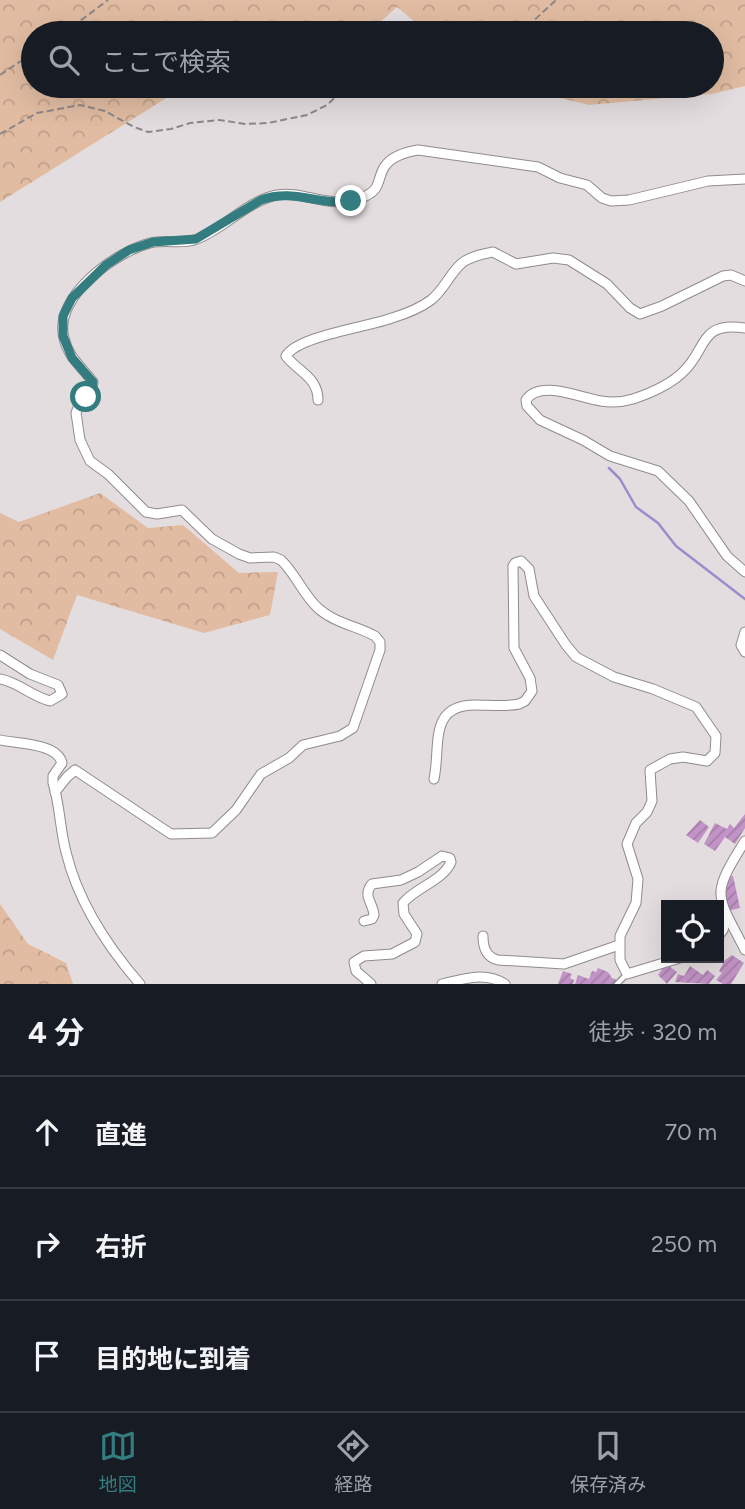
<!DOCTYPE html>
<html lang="ja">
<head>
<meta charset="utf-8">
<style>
  body { margin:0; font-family:Figtree,"Noto Sans JP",sans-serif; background:#20242c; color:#f1f3f6 }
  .controls { position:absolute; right:21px; bottom:21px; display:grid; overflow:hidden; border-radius:0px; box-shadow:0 7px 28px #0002 }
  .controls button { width:63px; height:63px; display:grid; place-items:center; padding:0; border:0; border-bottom:2px solid #363941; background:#171b24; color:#f1f3f6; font:35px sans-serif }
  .stop { position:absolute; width:21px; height:21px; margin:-16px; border:5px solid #337c7f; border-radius:50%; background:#fff }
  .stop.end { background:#337c7f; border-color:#fff; box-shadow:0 2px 7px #0008 }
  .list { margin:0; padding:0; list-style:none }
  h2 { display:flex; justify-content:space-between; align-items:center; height:91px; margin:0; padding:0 28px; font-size:30px }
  h2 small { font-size:23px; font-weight:400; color:#9ea1a6 }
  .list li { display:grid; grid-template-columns:46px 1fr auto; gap:21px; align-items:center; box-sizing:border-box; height:112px; padding:0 28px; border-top:2px solid #363941 }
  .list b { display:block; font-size:26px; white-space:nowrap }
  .list em { font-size:23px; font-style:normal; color:#9ea1a6 }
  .icon { flex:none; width:38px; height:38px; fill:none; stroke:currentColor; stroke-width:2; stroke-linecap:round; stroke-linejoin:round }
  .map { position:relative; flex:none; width:745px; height:984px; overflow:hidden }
  .search { position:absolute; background:#171b24; box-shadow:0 7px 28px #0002; left:21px; right:21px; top:21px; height:77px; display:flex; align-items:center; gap:18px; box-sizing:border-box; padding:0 24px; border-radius:38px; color:#9ea1a6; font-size:26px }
  .sheet { height:427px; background:#171b24 }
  nav { display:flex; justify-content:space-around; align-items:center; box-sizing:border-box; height:98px; border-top:2px solid #363941; background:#171b24; font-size:19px; color:#9ea1a6 }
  nav a { display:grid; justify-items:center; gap:4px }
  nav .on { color:#337c7f }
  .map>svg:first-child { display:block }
  .forest { fill:url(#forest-crowns) }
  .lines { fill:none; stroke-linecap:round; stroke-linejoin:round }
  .stream { stroke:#998dcb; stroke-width:2.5 }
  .building { fill:url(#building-hatch) }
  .lane-casing { stroke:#918b8d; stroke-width:7 }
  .street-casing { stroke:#918b8d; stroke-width:11 }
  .path { stroke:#8d8789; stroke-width:2; stroke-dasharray:7 3.5; stroke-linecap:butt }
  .lane { stroke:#fff; stroke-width:4.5 }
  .street { stroke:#fff; stroke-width:9 }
  .route { stroke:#337c7f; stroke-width:9 }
</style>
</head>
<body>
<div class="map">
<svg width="745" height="984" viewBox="0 0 745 984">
  <defs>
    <pattern id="forest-crowns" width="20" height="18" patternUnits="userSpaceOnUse" patternTransform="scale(1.75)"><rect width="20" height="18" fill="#e1bca2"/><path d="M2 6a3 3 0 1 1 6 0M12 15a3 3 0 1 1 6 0" fill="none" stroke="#c0a08a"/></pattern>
    <pattern id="building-hatch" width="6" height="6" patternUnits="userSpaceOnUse" patternTransform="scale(1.75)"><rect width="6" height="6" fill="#c293c6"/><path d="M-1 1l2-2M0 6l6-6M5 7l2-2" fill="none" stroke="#a67da9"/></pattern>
  </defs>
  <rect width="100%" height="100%" fill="#e4dddf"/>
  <g class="forest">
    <polygon points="0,0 745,0 745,86 712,94 589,105 510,86 712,86 712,33 428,33 397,7 368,33 33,33 33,86 308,86 299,94 168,97 0,202"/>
    <polygon points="100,493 148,528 183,525 239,573 278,572 270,615 204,633 77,595 53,660 0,629 0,513 19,522"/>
    <polygon points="0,904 28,944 66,963 73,984 0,984"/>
  </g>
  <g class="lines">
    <polyline class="stream" points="609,468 620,479 636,507 658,523 676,546 745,599"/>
  </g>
  <g class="building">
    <polygon points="745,814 745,828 735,844 725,837 715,851 704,844 715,823 727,829 730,824 734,828"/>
    <polygon points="700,820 709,827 698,843 686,835"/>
    <polygon points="733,876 740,908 727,911 722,888 727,877"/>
    <polygon points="732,955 744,963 731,984 723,984 716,980 722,973 719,971 725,960"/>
    <polygon points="669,966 677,972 667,984 658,975 663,968"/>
    <polygon points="690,966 703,975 707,970 715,976 709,984 675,982 678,974 684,976"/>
    <polygon points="598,968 608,972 612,978 617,980 613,984 575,984 578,975 589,979 592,971 596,972"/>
    <polygon points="563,971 572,974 570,978 574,980 573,984 558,984"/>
  </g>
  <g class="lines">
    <defs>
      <polyline id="lane" points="617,984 626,975"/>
      <g id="street">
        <path d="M745 328C700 321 707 348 685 370 672 384 651 393 633 399 623 402 613 403 601 401 580 398 540 379 526 400L527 406 540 420 583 440 610 456 658 471 689 501 727 556 745 572"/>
        <path d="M318 400C318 377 298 372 286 356 297 336 368 327 392 318 405 314 419 309 431 300 444 290 450 273 462 263 471 256 483 254 493 252L516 264 553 258 569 260 607 284 630 308 640 314 662 306 723 276 731 275 745 281"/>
        <polyline points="745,632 741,645 745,652"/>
        <path d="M0 655 30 674 58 685 62 694 50 701C31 696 18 682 0 679"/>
        <path d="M0 740C18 744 57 743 62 763L53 776V783C60 805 60 830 66 852 78 902 107 946 140 984"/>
        <path d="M434 779C441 746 428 705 475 705 490 705 505 707 519 704L525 701 532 691 530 678 514 648 513 566 515 563 521 561 529 569 534 596 566 645 576 657 614 677 653 689 696 707 716 736 715 753 707 761 683 757 670 759 650 770 652 801 647 812 636 823 627 844 638 879 636 903 620 936V960L627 974 680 958"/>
        <path d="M55 792 67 777 75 770 171 834 212 833 236 810 261 774 289 758 303 745 340 736 353 728 380 650V642L375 636C357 626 335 623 319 609 303 595 296 574 281 560L274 557 250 558 239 554 212 539 182 510 157 514 146 512 108 474 90 461 80 440 76 413 79 405 92 389 93 382C82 367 68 357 64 338 53 297 115 252 150 243 165 239 183 245 197 239 225 228 247 201 277 195 305 190 327 210 361 198 383 190 376 179 385 166 392 156 406 152 418 150L538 167 560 178 587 185 602 198 611 201 629 200 708 181 745 179"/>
        <path d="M745 841C710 897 716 893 745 950"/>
        <path d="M364 921 372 919 374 915C373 902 362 896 372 884L401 880 418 872 442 856 450 858 451 862C443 881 416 887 403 903L404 914 417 934 415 942 392 954 364 956 354 962 356 971 371 984"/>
        <polyline points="719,935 723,930 727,917"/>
        <path d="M483 936C483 948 486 957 498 960L564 964 619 945"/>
        <path d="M442 984C464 979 485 971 505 984"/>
      </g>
    </defs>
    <use href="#lane" class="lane-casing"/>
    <use href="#street" class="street-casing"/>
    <g class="path">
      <polyline points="64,33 108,0"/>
      <polyline points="411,33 428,31 446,33"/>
      <polyline points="507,33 530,24 556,0"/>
      <polyline points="0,75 33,53"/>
      <polyline points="0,134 37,113 80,105 105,111 134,127 148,132 171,129 190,123 219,120 246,124 268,123 307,115 327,105 347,86"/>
    </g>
    <use href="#lane" class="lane"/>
    <use href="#street" class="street"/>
  </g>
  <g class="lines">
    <path class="route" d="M86 397 92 389 93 382 72 358 63 336V316L72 298 106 265 129 250 153 242 196 239 261 200C294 188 318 206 351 201"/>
  </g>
</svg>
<div class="controls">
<button><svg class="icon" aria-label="locate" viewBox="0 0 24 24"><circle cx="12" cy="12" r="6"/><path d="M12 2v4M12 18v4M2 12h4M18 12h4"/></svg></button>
</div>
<div class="stop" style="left:86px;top:397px"></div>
<div class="stop end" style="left:351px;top:201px"></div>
<div class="search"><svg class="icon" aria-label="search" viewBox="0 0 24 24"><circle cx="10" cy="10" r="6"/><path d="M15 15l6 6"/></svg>ここで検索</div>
</div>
<section class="sheet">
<h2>4 分<small>徒歩 · 320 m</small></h2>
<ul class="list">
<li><svg class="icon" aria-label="ahead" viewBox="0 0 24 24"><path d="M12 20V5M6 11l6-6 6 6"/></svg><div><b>直進</b></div><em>70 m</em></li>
<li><svg class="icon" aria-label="right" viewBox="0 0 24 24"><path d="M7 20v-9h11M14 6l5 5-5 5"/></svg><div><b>右折</b></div><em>250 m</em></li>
<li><svg class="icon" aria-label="arrive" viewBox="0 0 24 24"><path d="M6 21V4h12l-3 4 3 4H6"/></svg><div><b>目的地に到着</b></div></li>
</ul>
</section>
<nav>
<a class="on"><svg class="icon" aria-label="map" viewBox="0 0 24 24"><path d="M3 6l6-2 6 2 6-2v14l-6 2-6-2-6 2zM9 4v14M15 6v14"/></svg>地図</a>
<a><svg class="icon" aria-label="directions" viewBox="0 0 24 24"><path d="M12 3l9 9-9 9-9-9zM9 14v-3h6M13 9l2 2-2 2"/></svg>経路</a>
<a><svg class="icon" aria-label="saved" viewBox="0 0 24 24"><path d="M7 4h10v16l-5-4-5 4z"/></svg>保存済み</a>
</nav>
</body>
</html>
